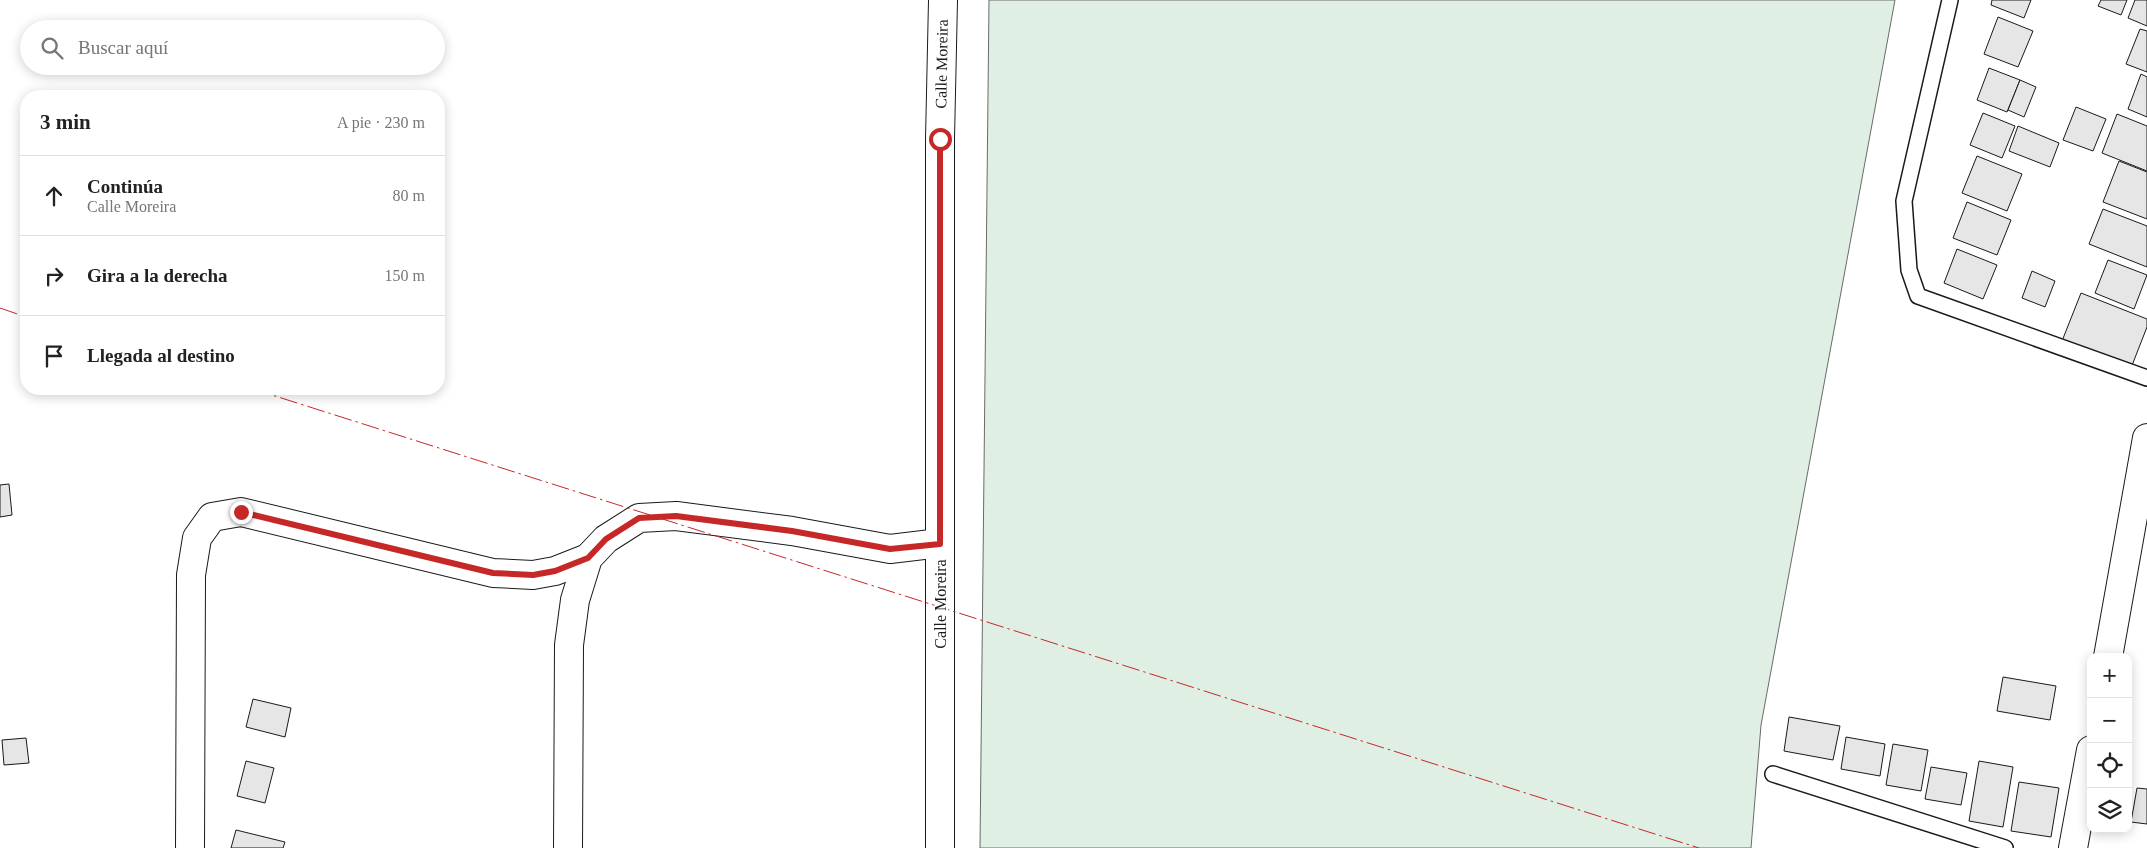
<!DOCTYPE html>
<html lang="es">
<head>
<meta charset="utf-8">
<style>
  body { margin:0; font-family:Georgia,serif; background:#f2f2f2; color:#222 }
  .controls { position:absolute; right:15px; bottom:15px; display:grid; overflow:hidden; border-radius:10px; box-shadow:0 2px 12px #0003 }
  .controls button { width:45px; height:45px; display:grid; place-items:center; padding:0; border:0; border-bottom:1px solid #e0e0e0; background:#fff; color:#222; font:25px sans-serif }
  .stop { position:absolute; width:15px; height:15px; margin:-11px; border:4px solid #c62828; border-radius:50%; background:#fff }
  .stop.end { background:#c62828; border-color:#fff; box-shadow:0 1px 5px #0008 }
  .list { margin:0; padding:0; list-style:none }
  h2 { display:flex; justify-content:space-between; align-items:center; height:65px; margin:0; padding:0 20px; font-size:21px }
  h2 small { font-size:16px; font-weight:400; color:#767676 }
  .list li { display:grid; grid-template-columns:32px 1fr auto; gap:15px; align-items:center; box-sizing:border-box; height:80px; padding:0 20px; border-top:1px solid #e0e0e0 }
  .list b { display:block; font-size:19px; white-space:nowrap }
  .list p { margin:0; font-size:16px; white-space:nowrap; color:#767676 }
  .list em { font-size:16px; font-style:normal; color:#767676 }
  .icon { flex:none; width:28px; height:28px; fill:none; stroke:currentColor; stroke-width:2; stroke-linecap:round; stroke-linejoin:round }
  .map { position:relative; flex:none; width:2147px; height:848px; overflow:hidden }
  .search { position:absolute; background:#fff; box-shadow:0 2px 12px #0003; left:20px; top:20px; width:425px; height:55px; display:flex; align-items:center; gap:12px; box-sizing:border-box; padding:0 18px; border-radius:28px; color:#767676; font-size:19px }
  .panel { position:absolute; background:#fff; box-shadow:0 2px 12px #0003; left:20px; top:90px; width:425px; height:305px; border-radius:20px }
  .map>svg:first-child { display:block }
  .green { fill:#e0efe3; stroke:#6a6a6a }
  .building { fill:#e6e6e6; stroke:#1a1a1a }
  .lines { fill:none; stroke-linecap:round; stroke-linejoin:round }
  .service-casing { stroke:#1a1a1a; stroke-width:18 }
  .minor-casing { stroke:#1a1a1a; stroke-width:30 }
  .service { stroke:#fff; stroke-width:15 }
  .minor { stroke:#fff; stroke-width:28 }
  .power { stroke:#c62828; stroke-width:1; stroke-dasharray:18 4 2.5 4; stroke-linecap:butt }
  .route { stroke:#c62828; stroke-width:6 }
  .labels { text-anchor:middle; stroke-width:4; stroke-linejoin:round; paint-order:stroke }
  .street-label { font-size:16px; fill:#1a1a1a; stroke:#fff }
</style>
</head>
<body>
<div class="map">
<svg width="2147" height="848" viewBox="0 0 2147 848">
  <rect width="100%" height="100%" fill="#fff"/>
  <polygon class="green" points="989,0 1895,0 1761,725 1751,848 980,848"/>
  <g class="building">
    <polygon points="1992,0 2031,0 2024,18 1991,5"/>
    <polygon points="2101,0 2127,0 2121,15 2098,6"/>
    <polygon points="2135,0 2147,0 2147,26 2128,18"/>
    <polygon points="1998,17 2033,31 2018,67 1984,54"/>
    <polygon points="2140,29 2147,31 2147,72 2126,64"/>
    <polygon points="1989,68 2020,80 2007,112 1977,100"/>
    <polygon points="2141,74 2147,77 2147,117 2128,109"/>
    <polygon points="2020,80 2036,87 2024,117 2008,110"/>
    <polygon points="2076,107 2106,119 2093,151 2063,140"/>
    <polygon points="1983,113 2015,126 2002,158 1970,145"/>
    <polygon points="2117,114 2147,126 2147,171 2102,153"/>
    <polygon points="2018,126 2059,143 2050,167 2009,151"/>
    <polygon points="1977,156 2022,174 2007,211 1962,193"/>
    <polygon points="2119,161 2147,172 2147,219 2103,202"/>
    <polygon points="1967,202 2011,220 1997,255 1953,238"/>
    <polygon points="2103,209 2147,226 2147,267 2089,244"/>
    <polygon points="1957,249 1997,265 1983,299 1944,283"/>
    <polygon points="2108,260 2147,275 2134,309 2095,293"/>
    <polygon points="2032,271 2055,281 2045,307 2022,298"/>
    <polygon points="2081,293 2147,319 2147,327 2131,368 2062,341"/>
    <polygon points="9,484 12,515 0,517 0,485"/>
    <polygon points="2003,677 2056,686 2050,720 1997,711"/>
    <polygon points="253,699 291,708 285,737 246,727"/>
    <polygon points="1789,717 1840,726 1833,760 1784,751"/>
    <polygon points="1846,737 1885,744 1880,776 1841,769"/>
    <polygon points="26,738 29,763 4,765 2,740"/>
    <polygon points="1893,744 1928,750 1921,791 1886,785"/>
    <polygon points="246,761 274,768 265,803 237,796"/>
    <polygon points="1979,761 2013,767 2003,827 1969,821"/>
    <polygon points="1931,767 1967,773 1961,805 1925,799"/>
    <polygon points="2019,782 2059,788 2051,837 2011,831"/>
    <polygon points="2137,788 2147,789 2147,824 2131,822"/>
    <polygon points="236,830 285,842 283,848 231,848"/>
  </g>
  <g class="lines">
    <defs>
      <g id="service">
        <polyline points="1950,0 1904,201 1909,270 1918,296 2147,378"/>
        <polyline points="1773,774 2005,848"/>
      </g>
      <g id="minor">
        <polyline points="2108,657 2147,438"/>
        <polyline points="190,848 191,575 197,538 212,517 241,512 493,573 533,575 555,571 588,558"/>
        <polyline points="568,848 569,645 575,600 588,558 606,539 639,518 676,516 792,531 890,549 940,543"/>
        <polyline points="940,848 940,139 943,0"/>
        <polyline points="2073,848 2091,750"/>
      </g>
    </defs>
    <use href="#service" class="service-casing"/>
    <use href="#minor" class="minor-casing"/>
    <use href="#service" class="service"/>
    <use href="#minor" class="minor"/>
    <g class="power">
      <polyline points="0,308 26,317"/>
      <polyline points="253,389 1699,848"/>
    </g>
  </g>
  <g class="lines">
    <polyline class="route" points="241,512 493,573 533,575 555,571 588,558 606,539 639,518 676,516 792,531 890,549 940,544 940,139"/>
  </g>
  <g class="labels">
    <g class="street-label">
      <text transform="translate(941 64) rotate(-89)" y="6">Calle Moreira</text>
      <text transform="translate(940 604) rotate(-90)" y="6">Calle Moreira</text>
    </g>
  </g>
</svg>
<div class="controls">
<button>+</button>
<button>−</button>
<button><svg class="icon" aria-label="locate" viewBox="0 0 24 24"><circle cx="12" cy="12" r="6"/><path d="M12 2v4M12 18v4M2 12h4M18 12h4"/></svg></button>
<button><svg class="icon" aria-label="layers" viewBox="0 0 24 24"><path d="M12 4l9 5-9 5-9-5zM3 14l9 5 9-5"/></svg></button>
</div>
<div class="stop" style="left:940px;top:139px"></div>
<div class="stop end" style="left:241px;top:512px"></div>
<div class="search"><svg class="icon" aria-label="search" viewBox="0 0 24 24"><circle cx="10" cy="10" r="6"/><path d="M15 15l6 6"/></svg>Buscar aquí</div>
<section class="panel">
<h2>3 min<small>A pie · 230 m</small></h2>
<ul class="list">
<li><svg class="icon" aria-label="ahead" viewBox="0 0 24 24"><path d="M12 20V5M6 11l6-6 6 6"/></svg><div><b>Continúa</b><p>Calle Moreira</p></div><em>80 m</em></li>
<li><svg class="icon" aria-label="right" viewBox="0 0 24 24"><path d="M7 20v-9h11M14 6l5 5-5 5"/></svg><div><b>Gira a la derecha</b></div><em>150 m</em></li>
<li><svg class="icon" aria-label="arrive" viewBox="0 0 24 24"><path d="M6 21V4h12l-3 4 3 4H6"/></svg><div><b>Llegada al destino</b></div></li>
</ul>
</section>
</div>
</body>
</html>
